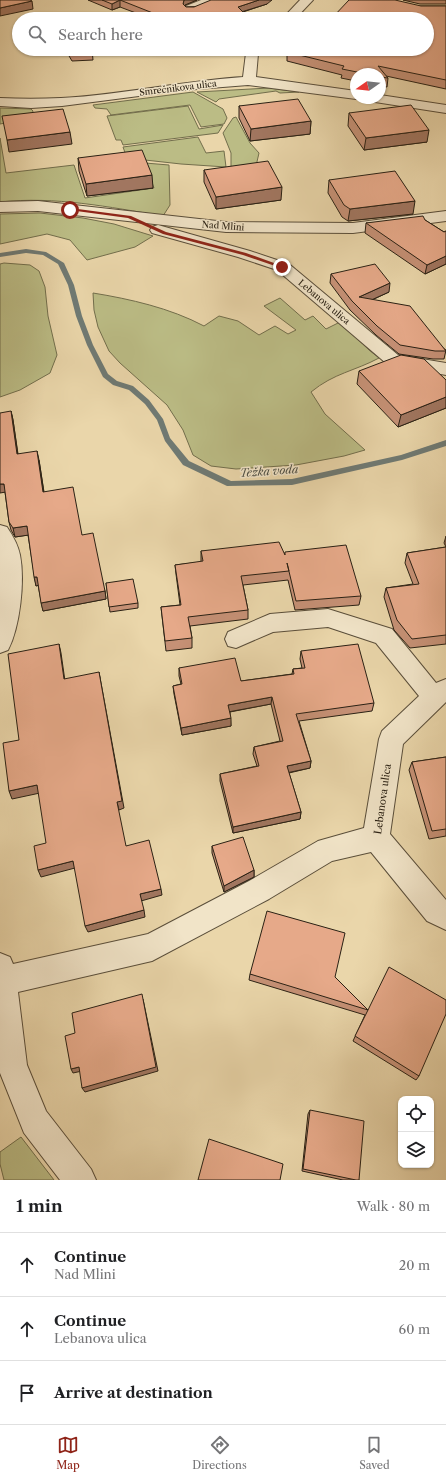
<!DOCTYPE html>
<html lang="en">
<head>
<meta charset="utf-8">
<style>
  body { margin:0; font-family:"Libre Caslon Text",serif; background:#f2f2f2; color:#202124 }
  .controls { position:absolute; right:12px; bottom:12px; display:grid; overflow:hidden; border-radius:8px; box-shadow:0 1px 3px #0004 }
  .controls button { width:36px; height:36px; display:grid; place-items:center; padding:0; border:0; border-bottom:1px solid #e0e0e0; background:#fff; color:#202124; font:20px sans-serif }
  .compass { position:absolute; left:350px; top:68px; width:36px; height:36px; border-radius:50%; background:#fff; box-shadow:0 1px 3px #0004; rotate:256deg }
  .stop { position:absolute; width:12px; height:12px; margin:-9px; border:3px solid #8f2418; border-radius:50%; background:#fff }
  .stop.end { background:#8f2418; border-color:#fff; box-shadow:0 1px 4px #0008 }
  .list { margin:0; padding:0; list-style:none }
  h2 { display:flex; justify-content:space-between; align-items:center; height:52px; margin:0; padding:0 16px; font-size:17px }
  h2 small { font-size:13px; font-weight:400; color:#757577 }
  .list li { display:grid; grid-template-columns:26px 1fr auto; gap:12px; align-items:center; box-sizing:border-box; height:64px; padding:0 16px; border-top:1px solid #e0e0e0 }
  .list b { display:block; font-size:15px; white-space:nowrap }
  .list p { margin:0; font-size:13px; white-space:nowrap; color:#757577 }
  .list em { font-size:13px; font-style:normal; color:#757577 }
  .icon { flex:none; width:22px; height:22px; fill:none; stroke:currentColor; stroke-width:2; stroke-linecap:round; stroke-linejoin:round }
  .map { position:relative; flex:none; width:446px; height:1180px; overflow:hidden }
  .search { position:absolute; background:#fff; box-shadow:0 1px 3px #0004; left:12px; right:12px; top:12px; height:44px; display:flex; align-items:center; gap:10px; box-sizing:border-box; padding:0 14px; border-radius:22px; color:#757577; font-size:15px }
  .sheet { height:244px; background:#fff }
  nav { display:flex; justify-content:space-around; align-items:center; box-sizing:border-box; height:56px; border-top:1px solid #e0e0e0; background:#fff; font-size:11px; color:#757577 }
  nav a { display:grid; justify-items:center; gap:2px }
  nav .on { color:#8f2418 }
  .map>svg:first-child { display:block }
  .green { fill:#bbbc85; stroke:#726e4c }
  .lines { fill:none; stroke-linecap:round; stroke-linejoin:round }
  .stream { fill:#6f7a74; fill-rule:evenodd }
  .minor-casing { stroke:#5a4e3a; stroke-width:2 }
  .minor { fill:#f1e4c8; fill-rule:evenodd }
  .wall { fill:#c69176; stroke:#2a2114 }
  .shaded-wall { fill:#a17660; stroke:#2a2114 }
  .building { fill:#e6a989; stroke:#2a2114 }
  .route { fill:#8f2418 }
  .labels { text-anchor:middle; stroke-width:3; stroke-linejoin:round; paint-order:stroke }
  .far-street-label { font-size:9px; fill:#2a2114; stroke:#f1e4c8 }
  .street-label { font-size:10px; fill:#2a2114; stroke:#f1e4c8 }
  .water-label { font-size:11px; font-style:italic; fill:#4c4e44; stroke:#f1e4c8 }
</style>
</head>
<body>
<div class="map">
<svg width="446" height="1180" viewBox="0 0 446 1180">
  <rect width="100%" height="100%" fill="#ead6aa"/>
  <filter id="stains"><feTurbulence type="fractalNoise" baseFrequency=".005" numOctaves="4"/><feColorMatrix values="0 0 0 0 .2 0 0 0 0 .09 0 0 0 0 .02 0 0 0 .5 -.17"/></filter>
  <radialGradient id="worn" r=".72"><stop offset=".6" stop-color="#630" stop-opacity="0"/><stop offset="1" stop-color="#630" stop-opacity=".3"/></radialGradient>
  <g class="green">
    <polygon points="269,88 299,92 280,93 276,91 219,99 216,102 197,92"/>
    <polygon points="193,92 223,109 227,118 224,124 201,127 190,105 111,115 107,109 95,108 93,105"/>
    <polygon points="188,106 199,129 223,125 218,133 123,145 121,140 116,140 107,116"/>
    <polygon points="0,108 31,109 33,111 31,118 0,124"/>
    <polygon points="236,117 250,143 259,153 256,166 231,167 231,153 223,133 233,118"/>
    <polygon points="198,137 206,153 224,151 226,167 181,164 127,158 123,147"/>
    <path d="M0 138 6 173 74 165 85 198 154 188 145 163 169 165 170 205 163 216C109 207 55 196 0 202Z"/>
    <polygon points="40,213 83,218 114,224 153,236 135,247 87,260 70,240 47,234 0,244 0,214"/>
    <polygon points="4,263 30,265 39,271 45,287 48,316 57,355 50,373 20,390 0,397 0,264"/>
    <path d="M93 293C130 299 170 308 204 326L219 316 238 321 259 335 275 326 288 334 296 330 264 306 280 298 305 320 313 316 326 329 340 322 369 350 379 358C355 371 334 373 311 392L325 414 365 450 344 456 296 465 236 469 211 466 193 455 183 430 167 405 120 363 109 351 98 327 94 310Z"/>
    <polygon points="21,1137 54,1180 4,1180 0,1164 0,1152"/>
  </g>
  <g class="lines">
    <polygon class="stream" points="26,249 46,252 64,263 74,285 82,316 93,345 108,374 117,381 133,386 149,400 163,419 170,438 189,461 231,481 292,479 401,455 446,440 446,446 402,460 292,485 227,486 183,465 165,441 157,420 145,404 129,390 113,385 103,377 87,345 76,316 68,285 58,264 43,255 26,253 0,257 0,253"/>
    <defs>
      <g id="minor">
        <polygon points="201,0 217,0 215,3 194,12 186,12 184,9 186,6"/>
        <polygon points="300,0 313,0 295,19 282,19"/>
        <path d="M249 49H262L258 54 256 77 356 91V98H360L356 99 248 85 185 90 62 106 31 108 0 106V98C20 99 41 99 61 98 122 95 182 81 243 77L246 53Z"/>
        <polygon points="380,95 446,105 446,113 375,102 370,101 368,98 380,98"/>
        <polygon points="38,201 226,222 353,223 446,211 446,221 353,233 226,232 38,211 0,212 0,202"/>
        <polygon points="158,225 250,251 289,264 398,355 446,363 446,375 387,364 277,270 238,257 152,233 150,230 152,227"/>
        <path d="M0 525 7 527C13 536 18 545 20 555 25 581 20 627 8 650L0 653Z"/>
        <polygon points="328,609 392,629 436,683 446,679 446,702 403,744 390,834 446,900 446,930 427,921 371,852 332,861 269,899 152,961 18,992 27,1065 46,1111 91,1169 96,1180 60,1180 24,1133 0,1073 0,953 10,957 13,964 148,934 249,881 318,841 364,828 379,739 382,731 419,696 376,643 328,627 273,632 236,648 228,646 225,639 228,632 270,614"/>
      </g>
    </defs>
    <use href="#minor" class="minor-casing"/>
    <use href="#minor" class="minor"/>
  </g>
  <g class="wall">
    <polygon points="88,0 197,0 185,5 185,6 186,7 267,4 243,12 250,19 152,19 120,7 112,10"/>
    <polygon points="403,0 446,0 446,4 420,4"/>
    <polygon points="421,6 446,6 446,89 386,76 388,78 387,87 380,86 380,74 356,74 356,81 341,78 342,75 287,61 287,52 332,18"/>
    <polygon points="65,49 92,49 93,60 72,61"/>
    <polygon points="239,106 311,121 310,134 250,141 239,118"/>
    <polygon points="349,113 427,142 364,150 348,126"/>
    <polygon points="78,158 153,188 87,196 79,171"/>
    <polygon points="204,170 281,200 216,209 204,182"/>
    <polygon points="329,180 413,214 348,221 342,217 328,193"/>
    <polygon points="425,220 444,232 446,231 446,264 425,274 365,233 366,223"/>
    <polygon points="331,274 389,292 372,300 446,350 444,359 433,359 399,354 376,335 350,310 330,283"/>
    <polygon points="359,371 446,380 446,408 398,427 357,384"/>
    <polygon points="11,411 13,420 18,454 39,460 44,492 82,535 105,591 106,599 43,611 38,585 36,586 28,535 15,537 11,530 9,522 5,492"/>
    <polygon points="446,536 446,547 444,543"/>
    <polygon points="446,547 446,644 410,648 394,630 384,597 386,588 413,584 405,563 407,553"/>
    <polygon points="201,551 284,553 361,596 359,605 295,610 288,580 243,585 248,610 248,619 190,626 192,638 192,648 166,651 161,607 180,605 176,574 175,565 201,562"/>
    <polygon points="106,583 138,603 138,608 110,612"/>
    <polygon points="301,651 374,703 372,711 299,721 311,761 310,768 289,773 301,812 300,819 233,833 220,781 220,774 257,766 253,754 254,747 280,741 271,704 230,712 231,726 182,735 174,694 173,686 181,684 179,676 179,668 241,681 292,674 293,669 302,668 300,659"/>
    <polygon points="446,757 446,836 429,839 409,770 412,762"/>
    <polygon points="212,846 254,870 254,877 224,892 212,853"/>
    <polygon points="250,974 335,977 368,1010 419,1076 416,1080 353,1041 365,1015 249,980"/>
    <polygon points="310,1110 359,1180 343,1180 302,1171 308,1114"/>
  </g>
  <g class="shaded-wall">
    <polygon points="120,0 120,7 112,10 112,4"/>
    <polygon points="184,0 197,0 185,5 183,10 183,4"/>
    <polygon points="259,0 272,0 267,4 238,13 238,7"/>
    <polygon points="32,1 33,9 0,16 0,8"/>
    <polygon points="311,121 310,134 250,141 251,129"/>
    <polygon points="429,130 427,142 364,150 366,138"/>
    <polygon points="70,132 72,144 9,152 7,140"/>
    <polygon points="152,175 153,188 87,196 86,184"/>
    <polygon points="282,187 281,200 216,209 216,197"/>
    <polygon points="415,201 413,214 348,221 350,209"/>
    <polygon points="446,256 446,264 425,274 427,265"/>
    <polygon points="390,283 389,292 358,306 359,297"/>
    <polygon points="446,397 446,408 398,427 401,415"/>
    <polygon points="11,411 13,420 19,463 17,454"/>
    <polygon points="37,451 39,460 45,500 43,492"/>
    <polygon points="0,484 4,484 6,492 0,493"/>
    <polygon points="27,526 29,535 15,537 13,528"/>
    <polygon points="34,577 37,577 39,585 36,586"/>
    <polygon points="105,591 106,599 43,611 41,603"/>
    <polygon points="59,644 61,653 66,688 64,679"/>
    <polygon points="99,672 124,808 119,810 117,802"/>
    <polygon points="272,697 271,704 228,712 228,705"/>
    <polygon points="231,718 231,726 182,735 181,728"/>
    <polygon points="311,761 310,768 286,773 287,766"/>
    <polygon points="37,785 40,793 12,799 9,791"/>
    <polygon points="301,812 300,819 233,833 233,827"/>
    <polygon points="73,861 75,868 41,877 38,870"/>
    <polygon points="254,870 254,877 224,892 224,886"/>
    <polygon points="161,889 162,895 141,901 140,894"/>
    <polygon points="144,910 145,917 88,932 85,926"/>
    <polygon points="143,999 158,1071 85,1092 82,1088"/>
    <polygon points="79,1067 82,1071 73,1073 71,1069"/>
  </g>
  <g class="building">
    <polygon points="0,0 30,0 32,1 0,8"/>
    <polygon points="102,0 184,0 183,4 186,7 194,7 211,0 259,0 238,7 250,19 168,19 120,0 112,4"/>
    <polygon points="349,0 395,0 421,6 446,6 446,80 378,66 388,78 380,77 380,74 367,74 342,69 344,66 287,52 290,49 427,49 427,19 324,19 326,17 332,18"/>
    <polygon points="69,49 92,49 92,51 71,52"/>
    <polygon points="298,99 311,121 251,129 239,106"/>
    <polygon points="411,105 429,130 366,138 349,113"/>
    <polygon points="63,109 70,132 7,140 2,116"/>
    <polygon points="142,150 152,175 86,184 78,158"/>
    <polygon points="268,161 282,187 216,197 204,170"/>
    <polygon points="395,171 415,201 350,209 344,205 329,180"/>
    <polygon points="423,216 425,220 444,232 446,231 446,256 427,265 366,223"/>
    <polygon points="375,264 390,283 359,297 410,306 446,351 435,351 400,345 377,326 352,301 331,274"/>
    <polygon points="401,355 424,359 446,380 446,397 401,415 359,371"/>
    <polygon points="11,411 17,454 37,451 43,492 73,487 82,535 93,533 105,591 41,603 37,577 34,577 27,526 13,528 9,522 4,484 0,484 0,413"/>
    <polygon points="279,542 285,555 285,552 346,545 361,596 296,601 287,563 289,571 241,576 248,610 188,617 192,638 165,641 161,607 181,605 175,565 203,561 201,551"/>
    <polygon points="446,547 446,635 412,639 397,620 386,588 419,584 407,553"/>
    <polygon points="133,579 138,603 109,607 106,583"/>
    <polygon points="59,644 64,679 99,672 122,801 117,802 126,846 149,840 161,889 140,894 144,910 85,926 73,861 38,870 34,846 46,843 37,785 9,791 3,743 19,740 8,654"/>
    <polygon points="358,644 374,703 296,714 311,761 287,766 301,812 233,827 220,774 259,766 254,747 283,741 272,697 228,705 231,718 181,728 173,686 182,684 179,668 235,658 241,681 294,674 293,669 305,668 301,651"/>
    <polygon points="446,757 446,829 432,831 412,762"/>
    <polygon points="243,837 254,870 224,886 212,846"/>
    <polygon points="267,911 345,933 335,977 368,1010 389,967 446,1000 446,1014 419,1076 355,1036 368,1010 250,974"/>
    <polygon points="142,994 156,1067 82,1088 79,1067 71,1069 65,1036 75,1033 72,1013"/>
    <polygon points="310,1110 364,1121 359,1180 356,1180 303,1169"/>
    <polygon points="209,1139 283,1164 280,1180 198,1180"/>
  </g>
  <polygon class="route" points="70,208 131,216 166,232 246,253 285,267 281,268 243,255 163,234 128,218 69,210"/>
  <g class="labels">
    <g class="far-street-label">
      <text transform="translate(178 88) rotate(-7)" y="3">Smrečnikova ulica</text>
      <text transform="translate(223 226) rotate(4)" y="3">Nad Mlini</text>
      <text transform="translate(324 302) rotate(40)" y="3">Lebanova ulica</text>
    </g>
    <g class="street-label">
      <text transform="translate(382 799) rotate(-82)" y="4">Lebanova ulica</text>
    </g>
    <g class="water-label">
      <text transform="translate(269 471) rotate(-4)" y="4">Težka voda</text>
    </g>
  </g>
  <rect width="100%" height="100%" filter="url(#stains)"/>
  <rect width="100%" height="100%" fill="url(#worn)"/>
</svg>
<div class="controls">
<button><svg class="icon" aria-label="locate" viewBox="0 0 24 24"><circle cx="12" cy="12" r="6"/><path d="M12 2v4M12 18v4M2 12h4M18 12h4"/></svg></button>
<button><svg class="icon" aria-label="layers" viewBox="0 0 24 24"><path d="M12 4l9 5-9 5-9-5zM3 14l9 5 9-5"/></svg></button>
</div>
<svg class="compass" viewBox="-18 -18 36 36"><path d="M0-13l5 13h-10z" fill="#e53935"/><path d="M0 13l5-13h-10z" fill="#757577"/></svg>
<div class="stop" style="left:70px;top:210px"></div>
<div class="stop end" style="left:282px;top:267px"></div>
<div class="search"><svg class="icon" aria-label="search" viewBox="0 0 24 24"><circle cx="10" cy="10" r="6"/><path d="M15 15l6 6"/></svg>Search here</div>
</div>
<section class="sheet">
<h2>1 min<small>Walk · 80 m</small></h2>
<ul class="list">
<li><svg class="icon" aria-label="ahead" viewBox="0 0 24 24"><path d="M12 20V5M6 11l6-6 6 6"/></svg><div><b>Continue</b><p>Nad Mlini</p></div><em>20 m</em></li>
<li><svg class="icon" aria-label="ahead" viewBox="0 0 24 24"><path d="M12 20V5M6 11l6-6 6 6"/></svg><div><b>Continue</b><p>Lebanova ulica</p></div><em>60 m</em></li>
<li><svg class="icon" aria-label="arrive" viewBox="0 0 24 24"><path d="M6 21V4h12l-3 4 3 4H6"/></svg><div><b>Arrive at destination</b></div></li>
</ul>
</section>
<nav>
<a class="on"><svg class="icon" aria-label="map" viewBox="0 0 24 24"><path d="M3 6l6-2 6 2 6-2v14l-6 2-6-2-6 2zM9 4v14M15 6v14"/></svg>Map</a>
<a><svg class="icon" aria-label="directions" viewBox="0 0 24 24"><path d="M12 3l9 9-9 9-9-9zM9 14v-3h6M13 9l2 2-2 2"/></svg>Directions</a>
<a><svg class="icon" aria-label="saved" viewBox="0 0 24 24"><path d="M7 4h10v16l-5-4-5 4z"/></svg>Saved</a>
</nav>
</body>
</html>
